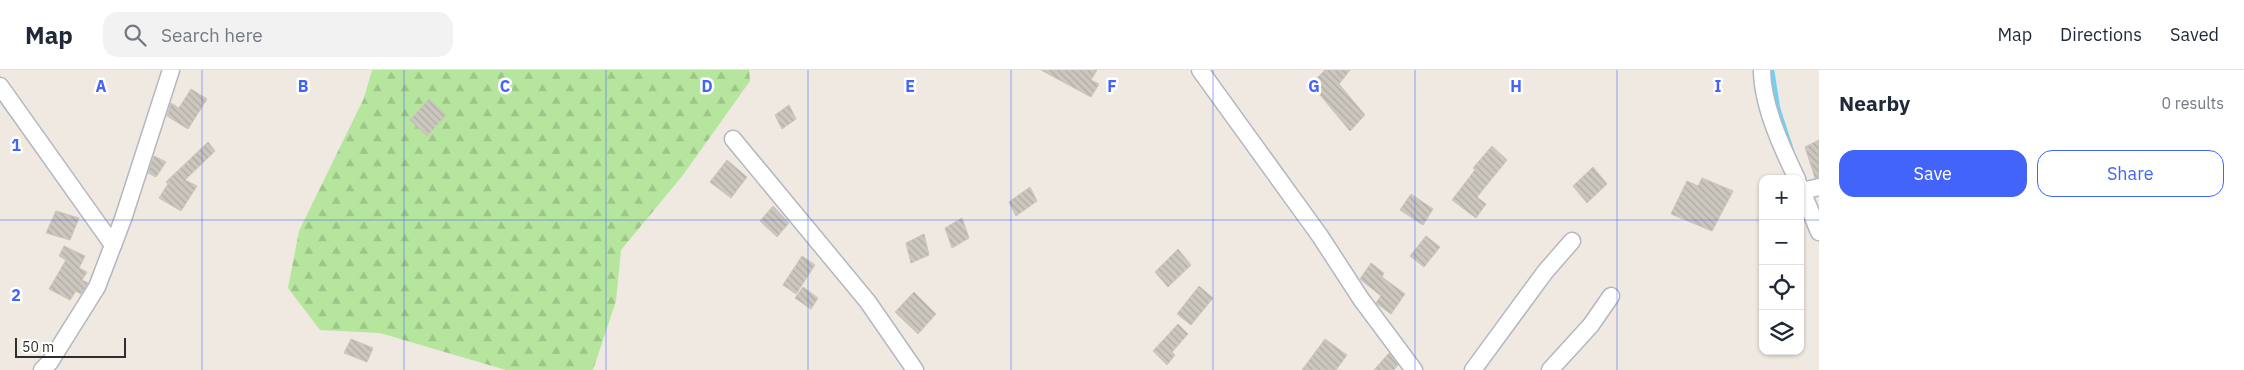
<!DOCTYPE html>
<html lang="en">
<head>
<meta charset="utf-8">
<style>
  body { margin:0; font-family:"IBM Plex Sans",sans-serif; background:#f2f2f3; color:#1f2937 }
  .controls { position:absolute; right:15px; bottom:15px; display:grid; overflow:hidden; border-radius:10px; box-shadow:0 1px 4px #0004 }
  .controls button { width:45px; height:45px; display:grid; place-items:center; padding:0; border:0; border-bottom:1px solid #e0e1e3; background:#fff; color:#1f2937; font:25px sans-serif }
  .scale { position:absolute; left:15px; bottom:12px; width:111px; box-sizing:border-box; padding-left:5px; border:2px solid #2e2e2e; border-top:0; font-size:14px; line-height:18px; white-space:nowrap; color:#2e2e2e; -webkit-text-stroke:4px #fff; paint-order:stroke }
  .list { margin:0; padding:0; list-style:none }
  h2 { display:flex; justify-content:space-between; align-items:center; height:65px; margin:0; padding:0 20px; font-size:21px }
  h2 small { font-size:16px; font-weight:400; color:#747a83 }
  .actions { display:flex; gap:10px; padding:15px 20px }
  .actions a { flex:1; padding:11px 0; border:1px solid #4264fb; border-radius:15px; text-align:center; font-size:18px; color:#4264fb }
  .actions .main { background:#4264fb; color:#fff }
  .icon { flex:none; width:28px; height:28px; fill:none; stroke:currentColor; stroke-width:2; stroke-linecap:round; stroke-linejoin:round }
  .map { position:relative; flex:none; width:1819px; height:300px; overflow:hidden }
  header { display:flex; align-items:center; gap:30px; box-sizing:border-box; height:70px; padding:0 25px; background:#fff; border-bottom:1px solid #e0e1e3 }
  header strong { font-size:24px }
  nav { display:flex; gap:28px; margin-inline-start:auto; font-size:18px }
  .search { width:350px; height:45px; background:#f2f2f3; display:flex; align-items:center; gap:12px; box-sizing:border-box; padding:0 18px; border-radius:15px; color:#747a83; font-size:19px }
  main { display:flex }
  aside { flex:1; background:#fff }
  .map>svg:first-child { display:block }
  .forest { fill:url(#forest-firs) }
  .lines { fill:none; stroke-linecap:round; stroke-linejoin:round }
  .stream { stroke:#75cff0; stroke-width:4.5 }
  .building { fill:url(#building-back-hatch); stroke:#cbc5ba }
  .street-casing { stroke:#b4b7c1; stroke-width:19 }
  .street { stroke:#fff; stroke-width:16 }
  .grid { fill:none; stroke:#4264fb; stroke-width:1; stroke-opacity:0.55 }
  .grid-label { font-size:16px; text-anchor:middle; font-weight:bold; fill:#4264fb; stroke:#fff; stroke-width:5; stroke-linejoin:round; paint-order:stroke }
</style>
</head>
<body>
<header>
<strong>Map</strong>
<div class="search"><svg class="icon" aria-label="search" viewBox="0 0 24 24"><circle cx="10" cy="10" r="6"/><path d="M15 15l6 6"/></svg>Search here</div>
<nav><a>Map</a><a>Directions</a><a>Saved</a></nav>
</header>
<main>
<div class="map">
<svg width="1819" height="300" viewBox="0 0 1819 300">
  <defs>
    <pattern id="forest-firs" width="22" height="20" patternUnits="userSpaceOnUse" patternTransform="scale(1.25)"><rect width="22" height="20" fill="#b6e59e"/><path d="M5 1l3.5 6h-7zM16 11l3.5 6h-7z" fill="#9dc588"/></pattern>
    <pattern id="building-back-hatch" width="6" height="6" patternUnits="userSpaceOnUse" patternTransform="scale(1.25)"><rect width="6" height="6" fill="#cbc7bf"/><path d="M-1 5l2 2M0 0l6 6M5-1l2 2" fill="none" stroke="#afaba4"/></pattern>
  </defs>
  <rect width="100%" height="100%" fill="#efe9e1"/>
  <polygon class="forest" points="372,0 749,0 750,11 683,105 621,180 616,231 593,300 506,300 380,263 320,260 288,218 299,161 364,28"/>
  <g class="lines">
    <polyline class="stream" points="1772,0 1778,38 1792,81"/>
  </g>
  <g class="building">
    <polygon points="1041,0 1097,0 1091,10 1099,14 1091,27"/>
    <polygon points="1325,0 1350,0 1339,14 1365,45 1350,61 1311,14"/>
    <polygon points="191,19 207,29 188,59 167,46 171,33 179,38"/>
    <polygon points="429,29 446,45 427,66 410,50"/>
    <polygon points="789,35 796,49 782,59 775,45"/>
    <polygon points="1819,70 1819,107 1815,108 1805,77"/>
    <polygon points="208,72 215,81 185,110 197,116 181,141 159,128 168,114 166,112"/>
    <polygon points="1492,76 1507,90 1477,127 1486,134 1476,148 1452,130 1475,100 1473,98"/>
    <polygon points="154,86 166,92 156,107 148,103"/>
    <polygon points="727,90 747,107 731,128 710,112"/>
    <polygon points="1593,97 1607,114 1587,133 1573,116"/>
    <polygon points="1702,108 1733,121 1712,161 1671,144 1687,111 1698,116"/>
    <polygon points="1030,117 1037,131 1016,146 1009,132"/>
    <polygon points="1411,124 1433,139 1423,155 1400,140"/>
    <polygon points="773,136 789,153 777,167 760,151"/>
    <polygon points="56,141 79,148 70,170 46,163"/>
    <polygon points="962,148 969,168 952,178 945,158"/>
    <polygon points="924,164 929,185 911,193 906,173"/>
    <polygon points="1426,166 1440,177 1424,197 1410,186"/>
    <polygon points="64,176 85,186 79,198 87,202 82,210 88,213 81,224 76,221 70,230 49,219 66,190 59,186"/>
    <polygon points="1178,179 1191,195 1168,217 1155,202"/>
    <polygon points="802,186 815,195 796,224 783,215"/>
    <polygon points="1371,193 1384,203 1382,207 1405,224 1391,244 1376,233 1381,226 1360,209"/>
    <polygon points="1199,216 1213,228 1191,255 1177,244"/>
    <polygon points="803,217 818,228 811,239 795,228"/>
    <polygon points="914,222 936,244 918,264 895,242"/>
    <polygon points="1178,254 1188,264 1172,282 1175,285 1167,295 1153,281"/>
    <polygon points="351,269 373,278 367,292 344,283"/>
    <polygon points="1325,269 1347,285 1336,300 1302,300"/>
    <polygon points="1389,283 1398,295 1394,300 1374,300"/>
  </g>
  <g class="lines">
    <defs>
      <g id="street">
        <polyline points="1200,0 1320,166 1361,229 1414,300"/>
        <path d="M1762 0C1762 35 1782 78 1797 109"/>
        <polyline points="0,16 113,175"/>
        <polyline points="733,69 868,232 915,300"/>
        <polyline points="1800,116 1819,162"/>
        <polyline points="1803,121 1819,117"/>
        <polyline points="42,300 50,292 97,217 123,149 171,0"/>
        <polyline points="1473,300 1545,202 1572,171"/>
        <polyline points="1550,300 1591,255 1611,226"/>
      </g>
    </defs>
    <use href="#street" class="street-casing"/>
    <use href="#street" class="street"/>
  </g>
  <path class="grid" d="M202 0V300M404 0V300M606 0V300M808 0V300M1011 0V300M1213 0V300M1415 0V300M1617 0V300M0 150H1763M1800 150H1819"/>
  <g class="grid-label">
    <text x="101" y="22">A</text>
    <text x="303" y="22">B</text>
    <text x="505" y="22">C</text>
    <text x="707" y="22">D</text>
    <text x="910" y="22">E</text>
    <text x="1112" y="22">F</text>
    <text x="1314" y="22">G</text>
    <text x="1516" y="22">H</text>
    <text x="1718" y="22">I</text>
    <text x="16" y="81">1</text>
    <text x="16" y="231">2</text>
  </g>
</svg>
<div class="controls">
<button>+</button>
<button>−</button>
<button><svg class="icon" aria-label="locate" viewBox="0 0 24 24"><circle cx="12" cy="12" r="6"/><path d="M12 2v4M12 18v4M2 12h4M18 12h4"/></svg></button>
<button><svg class="icon" aria-label="layers" viewBox="0 0 24 24"><path d="M12 4l9 5-9 5-9-5zM3 14l9 5 9-5"/></svg></button>
</div>
<div class="scale">50 m</div>
</div>
<aside>
<h2>Nearby<small>0 results</small></h2>
<ul class="list">
</ul>
<div class="actions"><a class="main">Save</a><a>Share</a></div>
</aside>
</main>
</body>
</html>
